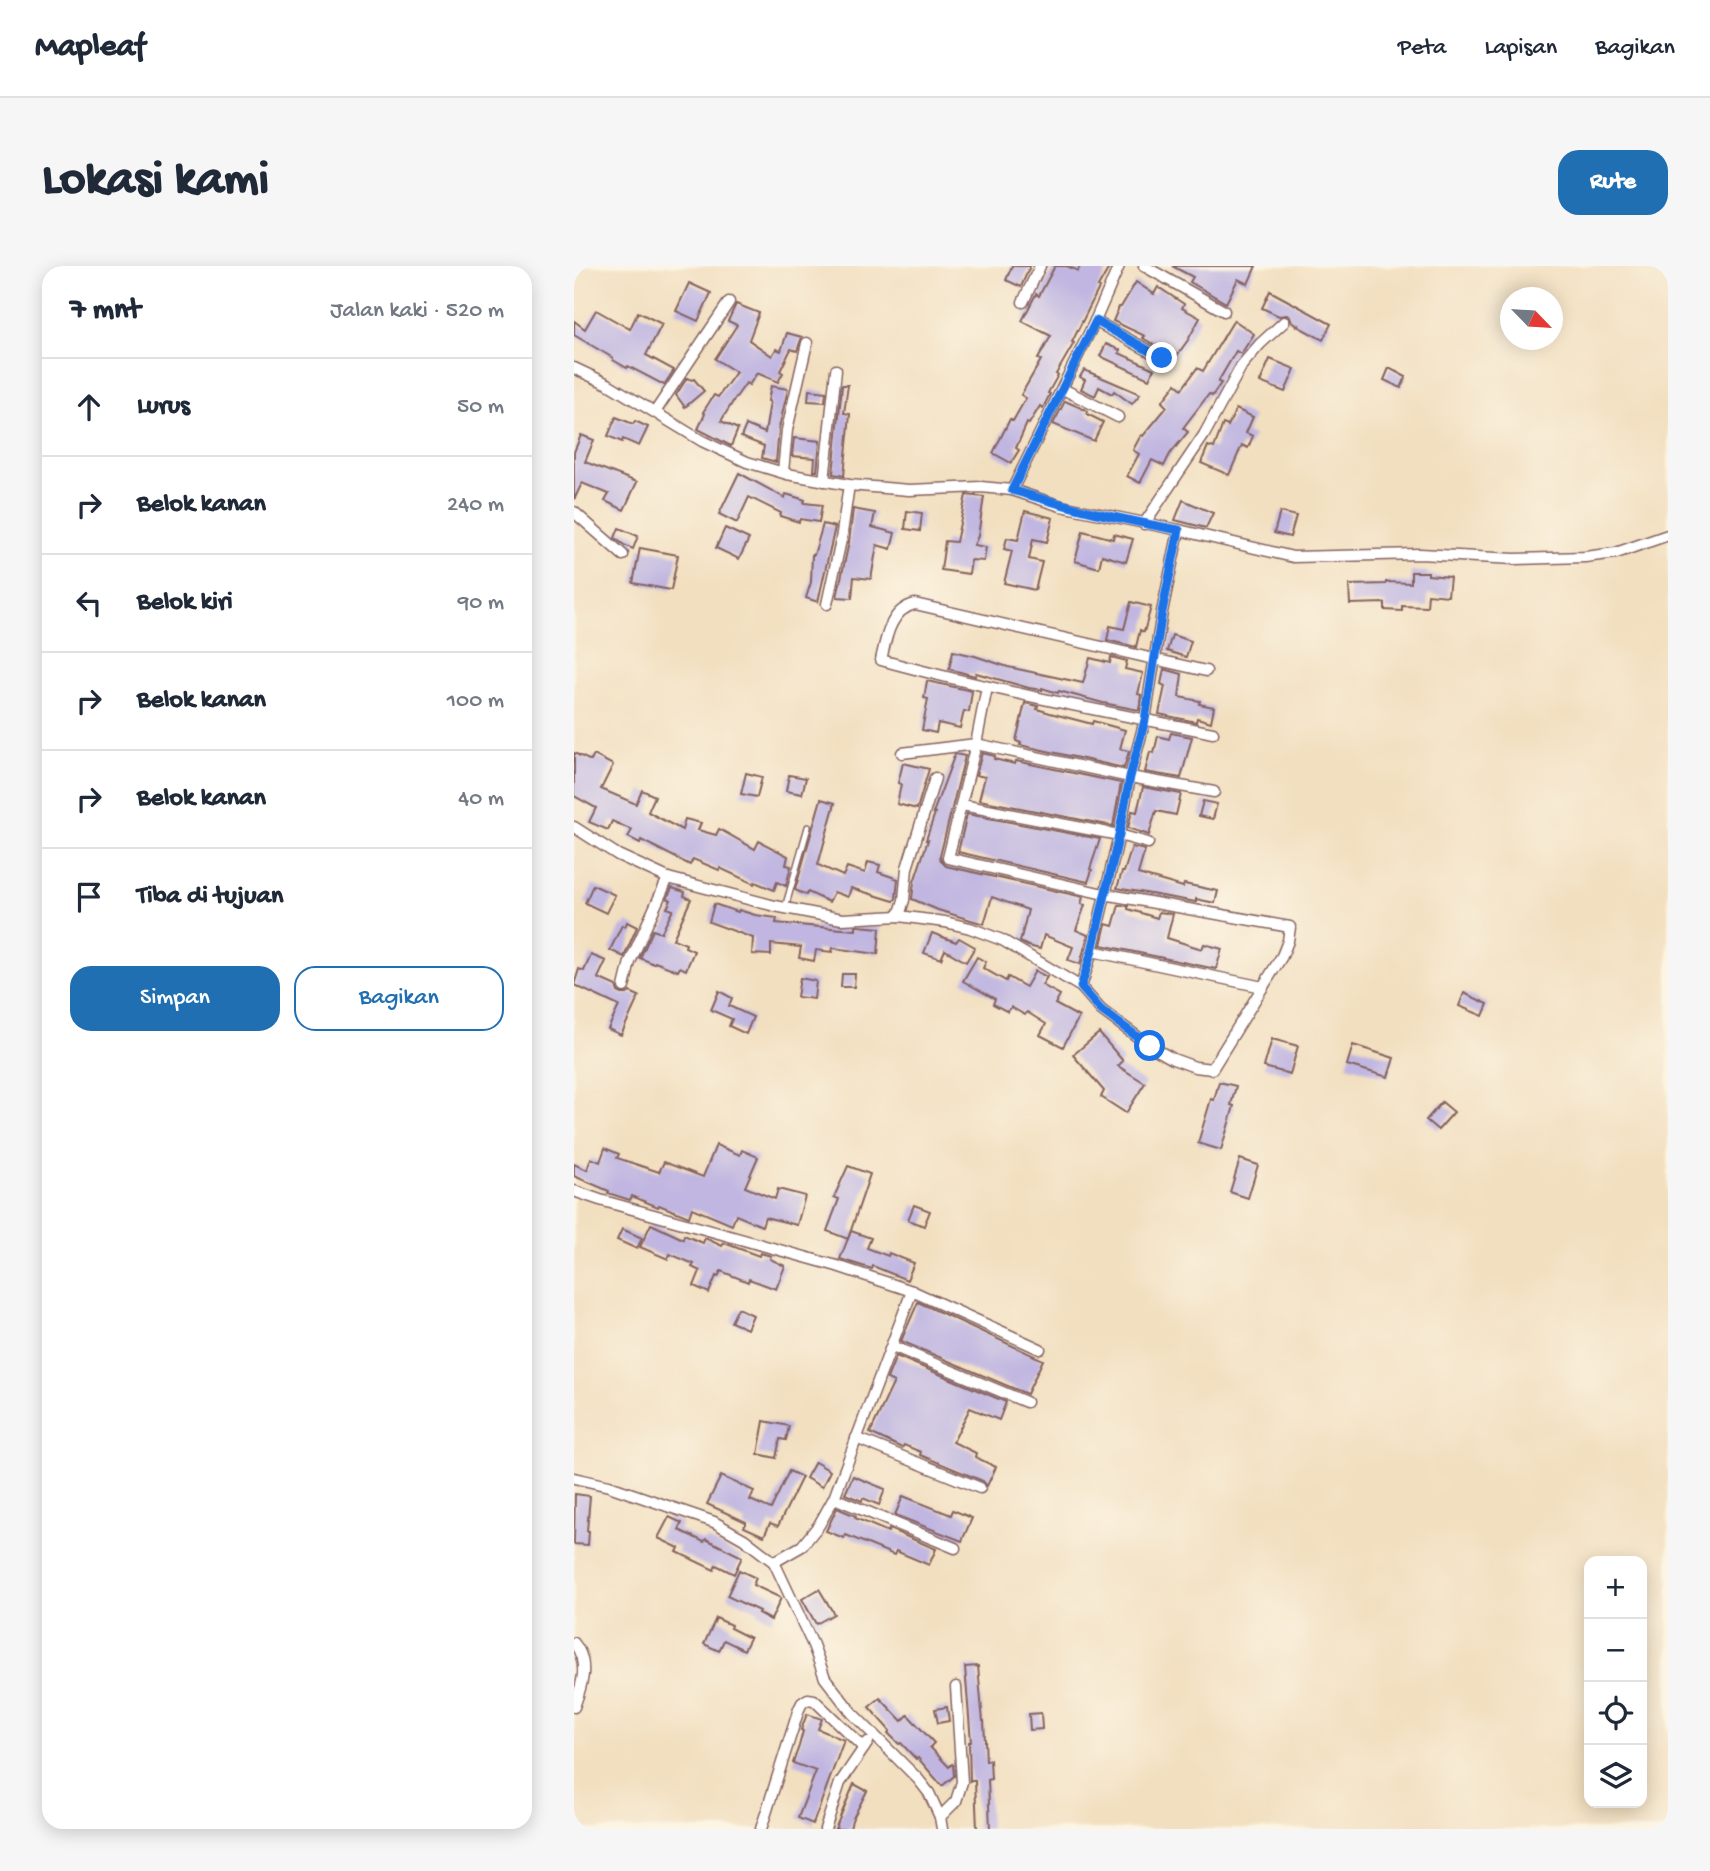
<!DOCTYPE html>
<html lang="id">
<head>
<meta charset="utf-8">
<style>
  body { margin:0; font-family:"Gochi Hand",sans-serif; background:#f6f6f7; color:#1f2937 }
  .controls { position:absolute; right:21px; bottom:21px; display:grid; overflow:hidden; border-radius:14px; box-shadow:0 4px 18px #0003 }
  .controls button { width:63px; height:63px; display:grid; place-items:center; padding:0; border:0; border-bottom:2px solid #e0e1e3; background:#fff; color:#1f2937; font:35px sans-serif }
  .compass { position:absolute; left:926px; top:21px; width:63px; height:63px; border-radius:50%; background:#fff; box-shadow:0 4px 18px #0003; rotate:115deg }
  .stop { position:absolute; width:21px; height:21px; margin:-16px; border:5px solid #1a73e8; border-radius:50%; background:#fff }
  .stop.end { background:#1a73e8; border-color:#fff; box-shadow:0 2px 7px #0008 }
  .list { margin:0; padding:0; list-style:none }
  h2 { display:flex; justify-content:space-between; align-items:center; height:91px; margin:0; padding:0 28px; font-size:30px }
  h2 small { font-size:23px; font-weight:400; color:#747a83 }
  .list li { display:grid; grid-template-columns:46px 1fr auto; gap:21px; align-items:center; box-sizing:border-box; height:98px; padding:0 28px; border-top:2px solid #e0e1e3 }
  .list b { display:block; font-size:26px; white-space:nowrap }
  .list em { font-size:23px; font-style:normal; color:#747a83 }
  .actions { display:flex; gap:14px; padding:21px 28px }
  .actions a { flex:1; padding:16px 0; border:2px solid #1f6fb2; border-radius:21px; text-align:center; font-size:24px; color:#1f6fb2 }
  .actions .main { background:#1f6fb2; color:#fff }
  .icon { flex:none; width:38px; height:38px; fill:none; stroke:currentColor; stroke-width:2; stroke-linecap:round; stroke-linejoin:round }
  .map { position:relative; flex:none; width:1094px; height:1563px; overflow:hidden; border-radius:21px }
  header { display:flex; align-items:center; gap:42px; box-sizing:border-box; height:98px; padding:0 35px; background:#fff; border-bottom:2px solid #e0e1e3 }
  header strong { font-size:33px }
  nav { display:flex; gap:38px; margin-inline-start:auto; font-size:24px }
  .intro { display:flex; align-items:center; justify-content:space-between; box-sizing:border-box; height:168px; padding:0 42px }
  h1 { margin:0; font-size:49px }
  .button { padding:18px 32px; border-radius:21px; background:#1f6fb2; color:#fff; font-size:24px; font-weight:700 }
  main { display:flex; gap:42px; padding:0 42px }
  aside { flex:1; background:#fff; border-radius:21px; box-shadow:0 4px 18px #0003 }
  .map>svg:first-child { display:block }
  .building { fill:#c0b6e1 }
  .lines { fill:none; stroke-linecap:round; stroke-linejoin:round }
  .lane-casing { stroke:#85625f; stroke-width:8 }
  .street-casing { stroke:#85625f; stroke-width:13 }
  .lane { stroke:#fff; stroke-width:5 }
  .street { stroke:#fff; stroke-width:10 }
  .route { stroke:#1a73e8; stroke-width:9 }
</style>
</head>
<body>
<header>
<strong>Mapleaf</strong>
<nav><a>Peta</a><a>Lapisan</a><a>Bagikan</a></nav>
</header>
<div class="intro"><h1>Lokasi kami</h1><a class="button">Rute</a></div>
<main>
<aside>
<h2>7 mnt<small>Jalan kaki · 520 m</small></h2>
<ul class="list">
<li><svg class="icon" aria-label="ahead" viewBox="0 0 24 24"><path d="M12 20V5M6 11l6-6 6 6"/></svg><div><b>Lurus</b></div><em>50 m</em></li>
<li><svg class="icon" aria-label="right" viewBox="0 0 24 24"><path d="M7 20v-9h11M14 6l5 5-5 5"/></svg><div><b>Belok kanan</b></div><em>240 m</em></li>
<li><svg class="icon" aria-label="left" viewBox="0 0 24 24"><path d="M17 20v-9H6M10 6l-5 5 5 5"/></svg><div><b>Belok kiri</b></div><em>90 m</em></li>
<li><svg class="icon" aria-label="right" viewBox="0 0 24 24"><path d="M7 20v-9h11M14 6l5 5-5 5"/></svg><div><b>Belok kanan</b></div><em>100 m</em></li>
<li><svg class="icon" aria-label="right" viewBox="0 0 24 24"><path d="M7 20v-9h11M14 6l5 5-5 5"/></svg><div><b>Belok kanan</b></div><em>40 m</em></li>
<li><svg class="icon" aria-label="arrive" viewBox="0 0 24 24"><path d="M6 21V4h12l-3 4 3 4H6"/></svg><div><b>Tiba di tujuan</b></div></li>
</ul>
<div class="actions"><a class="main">Simpan</a><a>Bagikan</a></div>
</aside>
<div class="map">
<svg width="1094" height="1563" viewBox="0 0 1094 1563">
  <rect width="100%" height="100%" fill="#fcf5e5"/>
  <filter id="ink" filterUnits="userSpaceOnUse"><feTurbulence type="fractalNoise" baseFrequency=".0143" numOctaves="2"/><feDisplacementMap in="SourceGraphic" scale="14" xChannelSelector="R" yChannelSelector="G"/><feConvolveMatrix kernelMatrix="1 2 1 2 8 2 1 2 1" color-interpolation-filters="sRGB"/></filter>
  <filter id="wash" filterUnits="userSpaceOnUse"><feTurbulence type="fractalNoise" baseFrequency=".00686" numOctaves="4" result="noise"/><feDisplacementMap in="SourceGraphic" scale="28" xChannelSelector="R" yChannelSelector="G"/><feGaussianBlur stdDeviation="1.57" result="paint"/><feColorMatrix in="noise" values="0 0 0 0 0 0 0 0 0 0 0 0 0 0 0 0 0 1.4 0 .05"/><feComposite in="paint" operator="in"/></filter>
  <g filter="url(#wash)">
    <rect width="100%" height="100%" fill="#f2dfc0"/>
    <g id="blocks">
      <g class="building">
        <polygon points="438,0 456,0 447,21 432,14"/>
        <polygon points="481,0 493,0 504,5 506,0 536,0 524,21 525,22 498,76 500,77 482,108 484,109 474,127 476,128 469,142 466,140 455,158 453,157 442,182 445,184 437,197 419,187 436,153 439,155 452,132 447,129 467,94 464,93 477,70 448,55 462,28 465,30"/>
        <polygon points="598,0 682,0 674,18 664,13 652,37 616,16 619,11"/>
        <polygon points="562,16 580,28 584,21 610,38 608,42 626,52 614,74 601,92 583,79 582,80 569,72 571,70 539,55 545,41 547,41"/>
        <polygon points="115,17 137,27 124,55 102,45"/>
        <polygon points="696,25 757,58 749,74 723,60 724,59 718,56 716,51 713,49 705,50 688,42"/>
        <polygon points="162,38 185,47 175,74 198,90 202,83 207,85 213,67 228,71 223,85 217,83 206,105 209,107 204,116 183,107 175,119 172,117 160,134 147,155 164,163 157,180 124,163 131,148 129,146 140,129 144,131 162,106 141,93 163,59 154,55"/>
        <polygon points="22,44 56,63 64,46 88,58 72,89 100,104 90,119 54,100 53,102 39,94 39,92 0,69 0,55 11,63"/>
        <polygon points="660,54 680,68 667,88 662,85 644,116 647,117 638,130 635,128 609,162 614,166 596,188 590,200 578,194 566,217 553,210 565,188 559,184 567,169 569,170 593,141 588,136 602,118 608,123 623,102 629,105"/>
        <polygon points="532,78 546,84 545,87 580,103 575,113 526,90"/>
        <polygon points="696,93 721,103 711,126 686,116"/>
        <polygon points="815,102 832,111 827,122 810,114"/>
        <polygon points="510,104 536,115 566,128 558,138 540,125 538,128 525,121 521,130 507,123 511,114 506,111"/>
        <polygon points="113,112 118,114 120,113 130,125 111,141 102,129"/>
        <polygon points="268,119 274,119 270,147 276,148 270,210 259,208"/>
        <polygon points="197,120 214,123 205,162 202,196 188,192 190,180 167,171 172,159 191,167 196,136 194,135"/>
        <polygon points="235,124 252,126 251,136 234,135"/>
        <polygon points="491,135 514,145 513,148 529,156 520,175 479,158"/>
        <polygon points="662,143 679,151 672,167 679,170 674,182 668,179 655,209 627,197 634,180 640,182 649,158 654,160"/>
        <polygon points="42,151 59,158 61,155 74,161 65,180 49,173 48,176 34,170"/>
        <polygon points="7,169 20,174 11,196 63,216 50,244 31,235 35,228 8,217 0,234 0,186"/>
        <polygon points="220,172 246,175 243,205 240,205 241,192 218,190"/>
        <polygon points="165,207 211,232 212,228 231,234 230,237 248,239 245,256 226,253 225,256 206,250 207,247 175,231 163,257 145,248"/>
        <polygon points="392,229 410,231 404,270 400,279 412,281 410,295 397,294 395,308 367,304 371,275 382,276"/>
        <polygon points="609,234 639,247 632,262 601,254"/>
        <polygon points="279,243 301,247 298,261 321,267 317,283 303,279 297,313 280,311 278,332 263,331 275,276"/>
        <polygon points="333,245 348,247 346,265 331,263"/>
        <polygon points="451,245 479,252 473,276 459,273 455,293 468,296 461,324 430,317 438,285 430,283 433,272 444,274"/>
        <polygon points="706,246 722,250 716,271 700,267"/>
        <polygon points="249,258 261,261 244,336 232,332 237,316 238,289 240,289"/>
        <polygon points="45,262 64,270 59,283 50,279 41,272"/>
        <polygon points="151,262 175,273 165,293 142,282"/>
        <polygon points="509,265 539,273 540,268 559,273 552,296 528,289 525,302 501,295"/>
        <polygon points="66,282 104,289 97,324 59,317"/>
        <polygon points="837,306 854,306 854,309 876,311 874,330 854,328 853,341 828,340 828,345 811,344 811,337 776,338 775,319 812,318 812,316 837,317"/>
        <polygon points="557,336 577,341 570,366 566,364 562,381 533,374 536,360 550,363"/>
        <polygon points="598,369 617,375 612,391 593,385"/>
        <polygon points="379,385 401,390 434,401 509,417 516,392 536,397 537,391 553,395 551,403 569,407 564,428 567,429 565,444 529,437 485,425 484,427 468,422 468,424 455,422 402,407 401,410 375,403"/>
        <polygon points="590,403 608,408 605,431 626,435 625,438 640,441 637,456 623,452 622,456 585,448 591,420 587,418"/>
        <polygon points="353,415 398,425 395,446 390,445 386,462 364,457 362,467 348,464 354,433 350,432"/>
        <polygon points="451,437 464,440 463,443 476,447 518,458 519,455 551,464 546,483 555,485 550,502 446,479 447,477 442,475"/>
        <polygon points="597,467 618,471 607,512 571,506 576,486 580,487 584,470 595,473"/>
        <polygon points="0,487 17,495 20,489 39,499 27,523 62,538 68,524 81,530 74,546 108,564 111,553 127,557 124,564 142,569 145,563 181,583 185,575 214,590 212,599 217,600 212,620 203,616 200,624 181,616 180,618 146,602 145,604 119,593 116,599 67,574 66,577 54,571 58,564 38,555 34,564 15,556 22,542 0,530"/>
        <polygon points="408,487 421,490 420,493 441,498 442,495 547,517 539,560 405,534 411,511 402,509"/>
        <polygon points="381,488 391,490 366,590 367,595 372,600 509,631 507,638 511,639 502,664 514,669 506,698 494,694 499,681 470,669 466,683 454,680 446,676 454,644 418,631 410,658 364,644 338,633 340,616 354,574 352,574 361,547 359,547"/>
        <polygon points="329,497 355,503 343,543 323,538 327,518 324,517"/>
        <polygon points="172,507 188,511 183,531 167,528"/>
        <polygon points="215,509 232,512 228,528 212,525"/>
        <polygon points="569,521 607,528 602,549 582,545 575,569 554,562 558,545 563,546"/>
        <polygon points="247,533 261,537 244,599 269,610 273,601 291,607 294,596 306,599 304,606 324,613 322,632 320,635 277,622 274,631 260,626 255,636 234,626 232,629 221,624"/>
        <polygon points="629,535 643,538 639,553 625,550"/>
        <polygon points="393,548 526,573 516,603 518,604 514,616 384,586"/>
        <polygon points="558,581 571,584 564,608 609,621 610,618 644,625 641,637 622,633 622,636 543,622 548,606 550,606"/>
        <polygon points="19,619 41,629 32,647 11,637"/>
        <polygon points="98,622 111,626 110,630 117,633 99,673 112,678 111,681 120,685 112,704 106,701 104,705 81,696 80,698 66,692 79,664 87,667 99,644 93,642 97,634 93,632"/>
        <polygon points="140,638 164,646 165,644 181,649 203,652 202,657 268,663 282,664 282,660 284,660 306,662 304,688 259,682 258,686 242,684 240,695 225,692 227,681 197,678 197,689 178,688 179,672 135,656"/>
        <polygon points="545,639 554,640 554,643 583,652 585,646 599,648 593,672 628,683 630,678 648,683 642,703 527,679 532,658 539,660"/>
        <polygon points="53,656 63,661 50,691 36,684 48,659 51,661"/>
        <polygon points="358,667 382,676 385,672 401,681 392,696 371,684 367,693 350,687"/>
        <polygon points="17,689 32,695 24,712 42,720 44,726 48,728 53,728 56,726 65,730 47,769 34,763 45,740 0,719 5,703 10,705"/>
        <polygon points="403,691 412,696 409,702 432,715 434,711 452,721 461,705 473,711 468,719 486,729 481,738 505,751 489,781 466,769 472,758 453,746 451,749 437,741 434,746 419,738 421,733 389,715"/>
        <polygon points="268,708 281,708 280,721 267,721"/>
        <polygon points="226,712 242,715 240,733 223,731"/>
        <polygon points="145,725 158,732 155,740 179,751 172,768 155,760 158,753 137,744"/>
        <polygon points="890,727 914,738 909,750 885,740"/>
        <polygon points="525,767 549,795 544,800 571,817 552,847 527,831 530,825 499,789"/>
        <polygon points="698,773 724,780 716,808 690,801"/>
        <polygon points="779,779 820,792 814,811 773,799"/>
        <polygon points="645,816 662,820 657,839 660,840 647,884 624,877 637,833 640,834"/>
        <polygon points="868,836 880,846 864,864 852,854"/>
        <polygon points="142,879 166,889 168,884 184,891 171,921 201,933 204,923 231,930 223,959 191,951 188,960 162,949 158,959 118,942 115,951 85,939 84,941 58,930 56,934 34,927 35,925 0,910 0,898 13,904 17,892 26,896 31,882 45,888 43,892 85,906 90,896 129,911"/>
        <polygon points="666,893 684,899 674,932 656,926"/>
        <polygon points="274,900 296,908 274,973 253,965 265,933 260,931"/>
        <polygon points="340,939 356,945 350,960 334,954"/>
        <polygon points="77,958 109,973 110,969 129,977 131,972 148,980 150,977 185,990 186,987 197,990 196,993 211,1000 202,1023 175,1013 174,1016 147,1005 144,1011 142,1010 135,1027 120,1020 126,1005 118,1001 120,998 96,988 94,993 66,981"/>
        <polygon points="48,963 68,972 63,983 43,974"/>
        <polygon points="277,965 297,972 293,982 314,990 315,987 340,997 333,1014 299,1000 298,1003 266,993"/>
        <polygon points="344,1036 469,1094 453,1128 327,1075"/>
        <polygon points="164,1042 179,1049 173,1063 157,1056"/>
        <polygon points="322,1090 432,1136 425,1154 396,1142 379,1176 402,1187 401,1191 422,1201 413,1220 409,1215 346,1189 347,1186 330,1179 328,1182 296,1167 320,1116 313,1113"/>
        <polygon points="190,1155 215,1160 212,1174 206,1173 202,1192 184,1188"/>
        <polygon points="241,1196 256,1205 248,1221 232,1212"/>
        <polygon points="215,1205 228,1211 204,1260 196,1257 190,1270 170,1261 172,1256 133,1238 147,1210 180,1225 176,1234 197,1243"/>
        <polygon points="279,1210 311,1223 305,1239 289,1232 288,1235 271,1228"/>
        <polygon points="1,1228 16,1230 13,1265 15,1265 14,1279 0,1278"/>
        <polygon points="329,1230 377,1249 379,1244 398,1252 388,1275 321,1249"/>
        <polygon points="263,1242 282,1250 281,1252 314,1266 315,1263 362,1283 355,1299 322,1285 320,1289 272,1269 270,1272 252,1265"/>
        <polygon points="95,1251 108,1257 105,1264 130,1276 132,1273 168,1291 160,1308 142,1299 140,1304 103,1286 105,1282 84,1272"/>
        <polygon points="165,1304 182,1312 179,1319 207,1332 197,1354 184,1347 185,1345 153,1330"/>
        <polygon points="245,1323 260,1348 242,1358 228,1333"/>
        <polygon points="142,1352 157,1359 156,1362 176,1372 170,1384 150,1374 145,1385 130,1378"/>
        <polygon points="404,1400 407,1435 409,1455 410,1455 412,1495 416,1494 417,1513 414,1514 416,1563 403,1563 401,1515 396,1515 395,1476 397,1476 391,1401"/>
        <polygon points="306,1432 328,1455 334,1449 360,1477 356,1481 375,1501 378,1498 379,1499 380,1510 368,1520 344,1492 342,1493 327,1477 325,1478 314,1467 316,1465 295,1441"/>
        <polygon points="373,1441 375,1455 364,1457 361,1443"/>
        <polygon points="467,1447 468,1463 456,1464 455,1448"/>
        <polygon points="233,1448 248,1453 244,1463 270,1474 239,1558 224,1552 242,1505 219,1497 225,1480 229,1465 227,1464"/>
        <polygon points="280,1518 293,1525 278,1554 276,1563 261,1563"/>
      </g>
    </g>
  </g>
  <g filter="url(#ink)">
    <use href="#blocks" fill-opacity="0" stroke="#85625f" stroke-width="2"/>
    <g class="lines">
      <defs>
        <polyline id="lane" points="211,642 234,561"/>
        <g id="street">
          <polyline points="570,0 650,45"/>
          <polyline points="449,36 466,0"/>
          <polyline points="521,55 588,92"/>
          <polyline points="0,102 34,118 128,175 173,196 213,208 275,219 335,224 407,221 438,224 487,240 605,264 719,291 846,288 941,293 1011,291 1042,287 1094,269"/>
          <polyline points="489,123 544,151"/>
          <polyline points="81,146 155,36"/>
          <polyline points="209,206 213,164 233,77"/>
          <polyline points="250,215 262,104"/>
          <polyline points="438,224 521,55 545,0"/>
          <polyline points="0,246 49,289"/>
          <polyline points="570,258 630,169 668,99 686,78 710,56"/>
          <polyline points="253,338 267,274 275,219"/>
          <path d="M632 405 341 338C316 344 312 372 307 394 416 424 528 445 639 467"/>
          <polyline points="328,487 402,478 556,511 640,526"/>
          <polyline points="388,539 545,569 574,577"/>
          <polyline points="0,561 44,589 94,612 201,640 268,653 325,650 371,656 396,662 428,674 507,721 527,744 576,780 599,793 621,801 638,803 708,690 714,675 716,661 530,628 374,592 402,478 413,421"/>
          <polyline points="325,650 330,634 333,602 361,512"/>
          <polyline points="518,685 689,721"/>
          <polyline points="50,721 56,696 94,612"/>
          <polyline points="507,721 518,685 545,569 556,511 571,454 588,346 605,264"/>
          <polyline points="0,925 26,934 263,1000 338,1025 466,1083"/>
          <polyline points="318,1080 452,1136"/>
          <polyline points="282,1172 406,1222"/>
          <polyline points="0,1212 35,1220 140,1256 170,1273 200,1296 239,1379 251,1412 278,1447 344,1513 355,1527 366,1551 368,1563"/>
          <polyline points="260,1232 381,1282"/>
          <polyline points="200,1296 228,1280 245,1259 260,1232 338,1025"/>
          <path d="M0 1377C16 1397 8 1419 0 1441"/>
          <polyline points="366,1551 382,1535 388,1516 382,1421"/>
          <polyline points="187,1563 225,1443 228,1437 234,1433 240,1434 290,1482"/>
          <polyline points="251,1563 266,1517 294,1476"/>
        </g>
      </defs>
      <use href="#lane" class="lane-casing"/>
      <use href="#street" class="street-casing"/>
      <use href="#lane" class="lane"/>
      <use href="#street" class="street"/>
    </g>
  </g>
  <g class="lines" filter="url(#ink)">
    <path class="route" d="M576 780 527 744 507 721 518 685 545 569 556 511 571 454 588 346 605 264C548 254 493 241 438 224L522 55 588 92"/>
  </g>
</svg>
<div class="controls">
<button>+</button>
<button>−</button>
<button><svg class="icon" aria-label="locate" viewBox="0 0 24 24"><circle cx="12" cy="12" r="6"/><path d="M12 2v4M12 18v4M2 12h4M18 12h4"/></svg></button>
<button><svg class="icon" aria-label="layers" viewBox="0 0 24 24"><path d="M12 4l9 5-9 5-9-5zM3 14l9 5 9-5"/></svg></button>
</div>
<svg class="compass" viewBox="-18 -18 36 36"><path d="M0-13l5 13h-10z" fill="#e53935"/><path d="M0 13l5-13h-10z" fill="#747a83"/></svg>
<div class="stop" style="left:576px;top:780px"></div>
<div class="stop end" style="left:588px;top:92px"></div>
</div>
</main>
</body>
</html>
